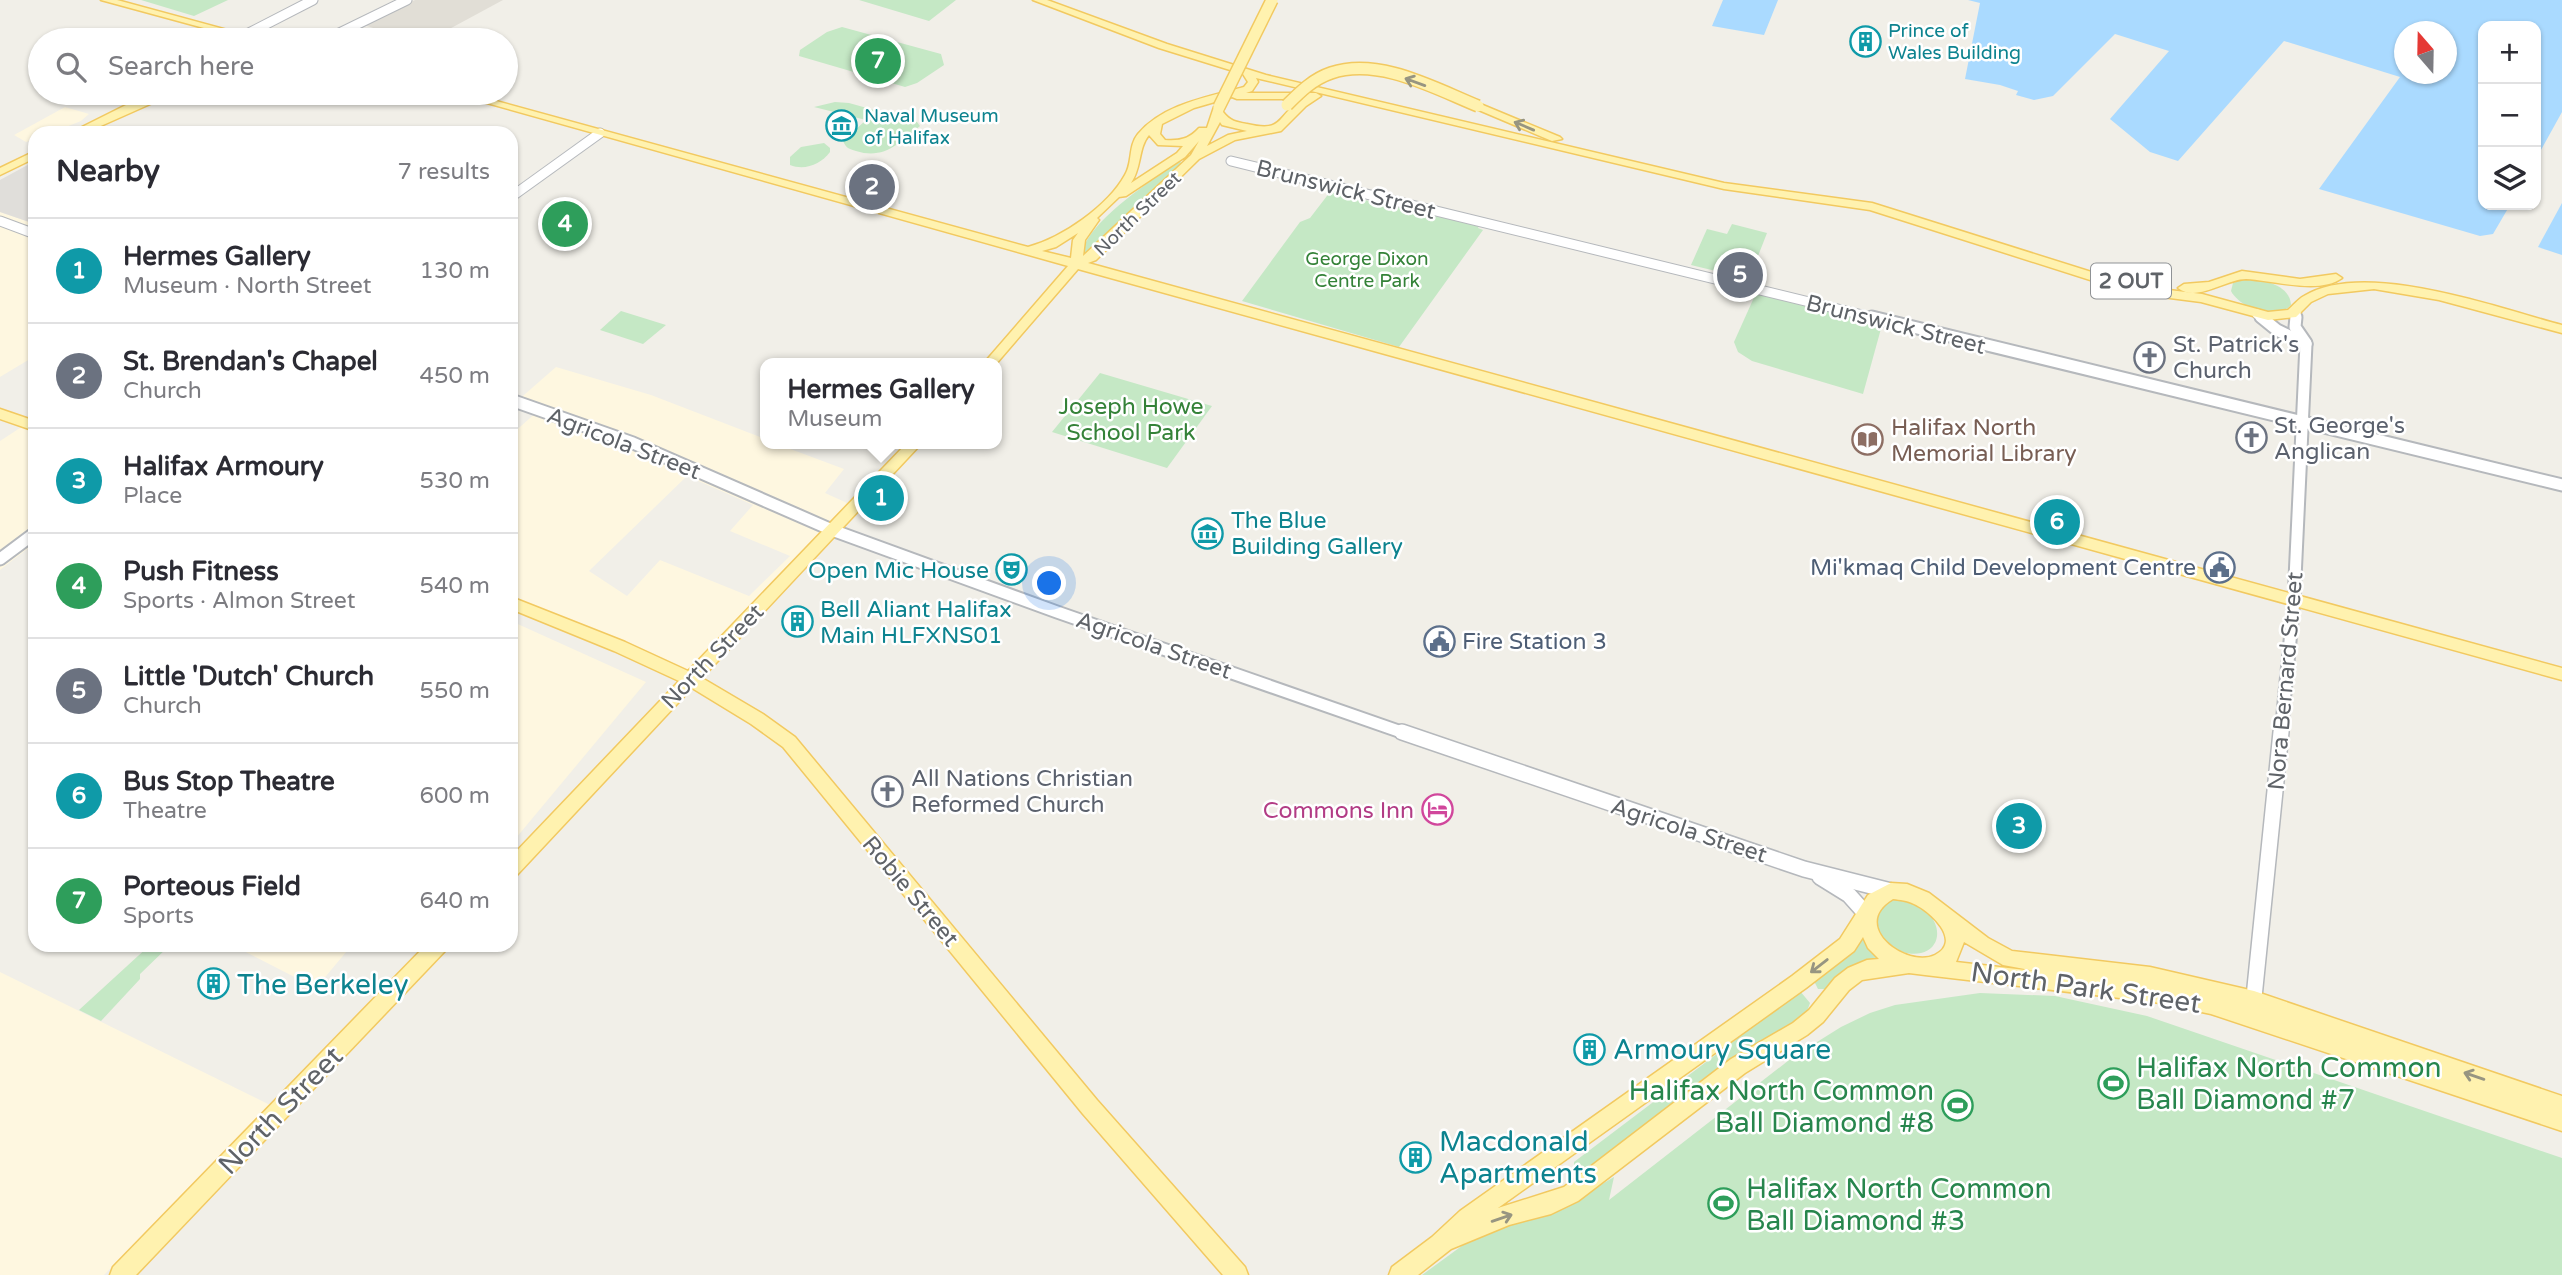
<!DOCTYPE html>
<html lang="en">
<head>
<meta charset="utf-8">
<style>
  body { margin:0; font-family:"Varela Round",sans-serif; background:#f2f2f3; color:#2b2b33 }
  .controls { position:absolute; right:21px; top:21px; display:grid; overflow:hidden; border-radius:14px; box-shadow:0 2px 5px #0004 }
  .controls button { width:63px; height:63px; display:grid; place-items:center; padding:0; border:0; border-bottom:2px solid #e1e1e2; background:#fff; color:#2b2b33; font:35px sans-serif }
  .compass { position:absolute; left:2394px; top:21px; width:63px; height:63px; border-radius:50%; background:#fff; box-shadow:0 2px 5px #0004; rotate:340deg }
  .you { position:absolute; left:1050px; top:584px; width:24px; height:24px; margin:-18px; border:5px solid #fff; border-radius:50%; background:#1a73e8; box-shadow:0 0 0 10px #1a73e833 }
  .badge { display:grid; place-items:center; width:46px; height:46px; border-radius:50%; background:#ea4335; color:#fff; font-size:23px; font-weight:700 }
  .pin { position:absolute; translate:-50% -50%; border:4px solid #fff; box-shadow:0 2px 7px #0006 }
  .popup { position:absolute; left:760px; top:358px; width:242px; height:91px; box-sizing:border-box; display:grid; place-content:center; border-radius:14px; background:#fff; filter:drop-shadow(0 2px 5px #0005); font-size:23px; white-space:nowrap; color:#7c7c81 }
  .popup b { font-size:26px; color:#2b2b33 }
  .popup::after { content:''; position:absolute; left:50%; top:100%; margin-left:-14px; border:14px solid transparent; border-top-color:#fff }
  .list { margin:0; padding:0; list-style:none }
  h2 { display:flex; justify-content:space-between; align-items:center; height:91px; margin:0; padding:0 28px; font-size:30px }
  h2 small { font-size:23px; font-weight:400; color:#7c7c81 }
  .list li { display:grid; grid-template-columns:46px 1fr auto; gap:21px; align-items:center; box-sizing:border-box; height:105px; padding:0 28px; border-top:2px solid #e1e1e2 }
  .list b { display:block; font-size:26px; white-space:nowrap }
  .list p { margin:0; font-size:23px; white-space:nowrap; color:#7c7c81 }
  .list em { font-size:23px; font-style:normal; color:#7c7c81 }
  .icon { flex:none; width:38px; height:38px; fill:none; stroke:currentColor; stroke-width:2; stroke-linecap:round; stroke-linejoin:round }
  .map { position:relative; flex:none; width:2562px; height:1275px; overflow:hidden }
  .search { position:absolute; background:#fff; box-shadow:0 2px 5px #0004; left:28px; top:28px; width:490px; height:77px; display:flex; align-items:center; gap:18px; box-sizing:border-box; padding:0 24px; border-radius:38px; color:#7c7c81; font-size:26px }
  .panel { position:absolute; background:#fff; box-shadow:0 2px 5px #0004; left:28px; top:126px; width:490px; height:826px; border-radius:21px }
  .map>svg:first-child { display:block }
  .commercial { fill:#fef7e0; fill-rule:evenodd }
  .industrial { fill:#e0deda }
  .education { fill:#e1ded6 }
  .green { fill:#c5e8c5 }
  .water { fill:#aadaff; fill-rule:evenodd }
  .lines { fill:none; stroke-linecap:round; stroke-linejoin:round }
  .minor-far2-casing { stroke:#b5b8bc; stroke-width:11 }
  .minor-far1-casing { stroke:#b5b8bc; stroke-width:15 }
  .minor-casing { stroke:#b5b8bc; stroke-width:18 }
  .major-casing { stroke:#f2c960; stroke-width:3 }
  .minor-far2 { stroke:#fff; stroke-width:9 }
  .minor-far1 { stroke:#fff; stroke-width:11 }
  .minor { stroke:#fff; stroke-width:15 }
  .major { fill:#fff2af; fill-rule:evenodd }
  .major-bridge-casing { stroke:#f2c960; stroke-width:14; stroke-linecap:butt }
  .major-bridge { stroke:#fff2af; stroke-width:11 }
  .oneway { stroke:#979581 }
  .labels { text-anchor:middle; stroke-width:5; stroke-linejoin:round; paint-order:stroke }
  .far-culture-label { font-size:19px; fill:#0d838f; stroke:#fff; text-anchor:start }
  .far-street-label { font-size:19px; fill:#5f6368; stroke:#fff }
  .far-park-label { font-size:19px; fill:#348238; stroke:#fff }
  .shield { fill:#fff; stroke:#8f9295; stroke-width:2 }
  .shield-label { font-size:21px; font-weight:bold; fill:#5f6368 }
  .street-label { font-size:23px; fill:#5f6368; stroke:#fff }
  .worship-label { font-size:23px; fill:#5b616d; stroke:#fff; text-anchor:start }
  .park-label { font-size:23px; fill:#348238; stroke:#fff }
  .education-label { font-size:23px; fill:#785e54; stroke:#fff; text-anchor:start }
  .culture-label { font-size:23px; fill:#0d838f; stroke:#fff; text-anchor:start }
  .service-label { font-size:23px; fill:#4e5e75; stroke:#fff; text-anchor:end }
  .hotel-label { font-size:23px; fill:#b23c85; stroke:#fff; text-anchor:end }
  .near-culture-label { font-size:28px; fill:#0d838f; stroke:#fff; text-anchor:start }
  .near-street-label { font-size:28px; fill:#5f6368; stroke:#fff }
  .near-leisure-label { font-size:28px; fill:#27864d; stroke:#fff; text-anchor:start }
</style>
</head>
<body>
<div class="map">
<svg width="2562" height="1275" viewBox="0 0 2562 1275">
  <rect width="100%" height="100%" fill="#f1efe8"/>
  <g class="commercial">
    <polygon points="65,107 89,114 81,121 51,133 35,133 35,139 26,142 14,135"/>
    <polygon points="0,212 35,224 35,356 0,377"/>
    <path d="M556 367 651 395 765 439 766 444H777L844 469 825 493 845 502 853 508 688 683 511 603V435L539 410 516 402ZM687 476 753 505 730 531 790 556 749 596 660 560 627 596 589 571Z"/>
    <polygon points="26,424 35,427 35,543 0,570 0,441"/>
    <polygon points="511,621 646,682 511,844"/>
    <polygon points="232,945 352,945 316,988"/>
    <polygon points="0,972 270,1105 104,1275 0,1275"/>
  </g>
  <polygon class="industrial" points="35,161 35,224 0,212 0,180"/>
  <polygon class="education" points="415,0 503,0 429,40 401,32 395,35 364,25"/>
  <g class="green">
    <polygon points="141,0 228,0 194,16"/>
    <polygon points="859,0 956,0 929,21"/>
    <polygon points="842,27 941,54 944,65 917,83 905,87 799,56 800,50 827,32"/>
    <path d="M835 102 849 103 917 122 920 126C899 143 884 160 856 151 849 149 846 148 843 141L866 120 814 107Z"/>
    <path d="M824 143 830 148V152C821 164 805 171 790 165V157L801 147Z"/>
    <path d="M1178 161 1182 163 1085 255 1084 246C1098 215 1150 182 1178 161Z"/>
    <polygon points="1330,192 1479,226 1478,228 1483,230 1399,347 1242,301 1300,222 1310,218"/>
    <polygon points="1732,224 1767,233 1751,274 1730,269 1728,274 1691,265 1707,229 1727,234"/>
    <path d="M2245 279C2261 279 2290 284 2291 305 2276 322 2240 308 2231 291L2233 283Z"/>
    <polygon points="1756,293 1882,325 1863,394 1752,361 1738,352 1734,342"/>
    <polygon points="621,311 666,325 643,344 600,330"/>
    <polygon points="1100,373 1212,406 1167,468 1052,432"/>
    <path d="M1900 899C1911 902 1922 905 1929 914 1941 927 1941 948 1921 953 1888 961 1849 907 1900 899Z"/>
    <path d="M1864 936 1884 959C1859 962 1843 968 1828 989H1818L1813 979 1853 948Z"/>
    <polygon points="150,945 170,945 140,974 140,979 101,1021 79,1010"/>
    <polygon points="1800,991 1810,1003 1806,1014 1729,1061 1583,1172 1578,1172 1574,1167 1574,1162"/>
    <polygon points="1980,993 2055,996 2147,1016 2562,1158 2562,1275 1422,1275 1474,1237 1582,1196 1614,1177 1609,1200 1793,1057 1841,1027 1870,1013 1895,1005"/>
  </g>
  <g class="water">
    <polygon points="1723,0 1778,0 1764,35 1712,26"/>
    <path d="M1968 0H2562V112L2536 159V26H2483V205H2510L2493 234 2480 236 2319 189 2400 77 2284 41 2178 161 2150 152 2110 119 2169 51 2115 34 2053 96 2034 100 2016 95 2018 91 2000 85 1965 79 1980 3ZM2404 32H2446V74H2404Z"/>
    <polygon points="2562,203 2562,255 2538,247"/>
  </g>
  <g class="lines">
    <defs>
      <g id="minor-far2">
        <polyline points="243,36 313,0"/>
        <polyline points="325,40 407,0"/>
        <polyline points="1231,161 1879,319"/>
        <polyline points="511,197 600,133"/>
        <polyline points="0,221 35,234"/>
        <polyline points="2257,314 2263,319"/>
        <polyline points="2296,319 2296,311"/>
      </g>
      <g id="minor-far1">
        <polyline points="1872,317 2562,485"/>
        <polyline points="2261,317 2277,330 2306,344"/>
        <polyline points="2296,317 2295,327 2306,343"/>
        <polyline points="511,400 633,443 832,530 1057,612 1407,734"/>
        <polyline points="0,559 35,533"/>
        <polyline points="2281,734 2294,600 2306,344"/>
      </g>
      <g id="minor">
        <polyline points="1402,732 1804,869 1891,891"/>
        <polyline points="1820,877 1849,895 1866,914"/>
        <polyline points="2253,1007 2281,732"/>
      </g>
      <g id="major">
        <polygon points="101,0 117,0 264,40 248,40"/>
        <path d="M1033 0H1047L1167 44 1266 75 1724 183 1872 203 2136 286 2202 294 2268 312 2288 310C2293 306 2298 299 2304 296 2365 259 2497 308 2562 325V333L2439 300 2374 289 2328 294 2311 302 2296 317 2268 320 2201 302 2131 293 1870 210 1724 189 1256 78 1258 82 1252 91 1246 93H1316L1321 96 1306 106 1281 131 1235 140 1199 159 1096 260 1088 263 2562 668V680L1078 269 996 364 984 363 1068 266 451 93H467L1028 247C1062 238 1108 206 1125 175 1133 162 1128 146 1138 134 1163 104 1208 97 1244 87L1248 82 1243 74 1159 48ZM1232 97 1237 99H1303C1275 116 1285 133 1247 124 1236 122 1230 121 1223 112L1224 107 1219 104 1214 107 1207 128H1199C1189 139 1180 141 1165 140L1160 134 1162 124 1194 108ZM1220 122 1222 125 1247 131 1228 135 1207 146ZM1149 135 1158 145 1183 146 1177 153 1131 183C1142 167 1138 148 1149 135ZM1199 141 1191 155 1083 256 1085 240 1099 220 1097 218 1119 197 1126 196 1185 157ZM1078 233 1073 240 1071 258 1042 251 1056 247Z"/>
        <polygon points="160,93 175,93 85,133 70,133 126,105"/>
        <polygon points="1478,103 1560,137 1562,139 1552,141 1474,108 1473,106"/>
        <polygon points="35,151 35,158 0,175 0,168"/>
        <path d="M2242 271 2300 279 2336 274 2342 278C2320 295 2272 280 2246 279 2226 279 2196 303 2178 288L2184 284 2209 282Z"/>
        <polygon points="0,409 35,421 35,431 0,419"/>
        <polygon points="906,444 921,444 702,678 763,714 795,737 1097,1100 1245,1267 1248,1275 1223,1275 1083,1114 783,747 751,724 692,688 517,875 511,877 511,857 679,681 614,651 511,609 511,597 625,642 688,671"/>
        <path d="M1891 883 1907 884 1929 893 1988 938 2012 951 2150 967 2254 991 2562 1096V1131L2211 1014 2154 1002 1925 975 1909 973 1862 980 1849 990 1823 1022 1807 1035 1745 1073 1578 1201 1551 1214 1509 1225 1451 1249 1418 1275H1389L1392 1267 1432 1237 1460 1211 1792 976 1840 939 1868 895ZM1893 899C1900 900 1907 900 1914 904 1930 911 1963 941 1935 955 1907 969 1848 926 1893 899ZM1863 937 1868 948 1879 959 1867 960 1848 968 1835 978 1809 1010 1793 1023 1731 1059 1564 1187 1498 1208 1806 988 1854 951ZM1964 942 2003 965 2035 971 1956 962Z"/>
        <polygon points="426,945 447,945 445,951 136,1275 110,1275 113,1267"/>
      </g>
    </defs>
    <use href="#minor-far2" class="minor-far2-casing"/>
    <use href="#minor-far1" class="minor-far1-casing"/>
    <use href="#minor" class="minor-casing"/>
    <use href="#major" class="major-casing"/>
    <use href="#minor-far2" class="minor-far2"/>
    <use href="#minor-far1" class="minor-far1"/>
    <use href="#minor" class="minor"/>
    <use href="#major" class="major"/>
    <defs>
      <g id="major-bridge">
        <path d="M1287 105C1300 92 1313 79 1331 73 1379 57 1434 88 1478 106"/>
        <polyline points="1219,107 1272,0"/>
      </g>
    </defs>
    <use href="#major-bridge" class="major-bridge-casing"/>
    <use href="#major-bridge" class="major-bridge"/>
  </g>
  <defs><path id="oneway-shaft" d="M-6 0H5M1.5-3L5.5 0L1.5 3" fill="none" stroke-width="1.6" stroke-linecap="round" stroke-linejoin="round" transform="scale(1.75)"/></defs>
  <g class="oneway">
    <use href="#oneway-shaft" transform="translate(1415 82) rotate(-160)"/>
    <use href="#oneway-shaft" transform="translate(1524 126) rotate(-157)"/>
    <use href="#oneway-shaft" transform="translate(1819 966) rotate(142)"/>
    <use href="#oneway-shaft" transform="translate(2474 1076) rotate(-161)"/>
    <use href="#oneway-shaft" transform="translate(1502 1218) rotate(-19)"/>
  </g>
  <defs>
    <symbol id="building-ring" viewBox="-11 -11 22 22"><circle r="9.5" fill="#fff" stroke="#0f9aa8" stroke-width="1.5"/><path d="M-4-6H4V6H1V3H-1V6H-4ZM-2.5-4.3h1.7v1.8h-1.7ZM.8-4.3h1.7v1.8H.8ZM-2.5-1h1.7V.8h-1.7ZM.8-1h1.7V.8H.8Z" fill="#0f9aa8"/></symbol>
    <symbol id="museum-ring" viewBox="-11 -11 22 22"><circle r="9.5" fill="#fff" stroke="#0f9aa8" stroke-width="1.5"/><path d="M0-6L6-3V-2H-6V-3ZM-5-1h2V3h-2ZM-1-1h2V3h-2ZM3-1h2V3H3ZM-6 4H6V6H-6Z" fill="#0f9aa8"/></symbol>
    <symbol id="church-ring" viewBox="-11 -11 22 22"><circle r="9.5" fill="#fff" stroke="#6b7280" stroke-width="1.5"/><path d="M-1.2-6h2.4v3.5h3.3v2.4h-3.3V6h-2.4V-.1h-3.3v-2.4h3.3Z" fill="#6b7280"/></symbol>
    <symbol id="library-ring" viewBox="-11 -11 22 22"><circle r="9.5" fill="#fff" stroke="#8d6e63" stroke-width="1.5"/><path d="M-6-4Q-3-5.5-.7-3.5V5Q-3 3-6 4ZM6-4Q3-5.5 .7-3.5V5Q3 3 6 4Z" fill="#8d6e63"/></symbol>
    <symbol id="civic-ring" viewBox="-11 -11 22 22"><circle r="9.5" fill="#fff" stroke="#5c6f8a" stroke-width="1.5"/><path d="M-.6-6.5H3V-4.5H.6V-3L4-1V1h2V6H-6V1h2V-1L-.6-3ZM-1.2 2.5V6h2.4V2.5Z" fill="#5c6f8a"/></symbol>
    <symbol id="theatre-ring" viewBox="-11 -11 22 22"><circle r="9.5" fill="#fff" stroke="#0f9aa8" stroke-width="1.5"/><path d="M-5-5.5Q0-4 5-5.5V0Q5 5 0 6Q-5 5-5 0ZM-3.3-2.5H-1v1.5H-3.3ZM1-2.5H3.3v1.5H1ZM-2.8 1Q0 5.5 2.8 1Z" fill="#0f9aa8"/></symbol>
    <symbol id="hotel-ring" viewBox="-11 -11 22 22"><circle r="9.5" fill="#fff" stroke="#d1479c" stroke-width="1.5"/><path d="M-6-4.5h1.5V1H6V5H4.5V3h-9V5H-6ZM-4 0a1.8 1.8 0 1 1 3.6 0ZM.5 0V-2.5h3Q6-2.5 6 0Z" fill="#d1479c"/></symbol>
    <symbol id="stadium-ring" viewBox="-11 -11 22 22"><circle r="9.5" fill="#fff" stroke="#2e9e5b" stroke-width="1.5"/><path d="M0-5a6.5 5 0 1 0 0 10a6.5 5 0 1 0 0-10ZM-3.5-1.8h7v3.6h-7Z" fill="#2e9e5b"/></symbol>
  </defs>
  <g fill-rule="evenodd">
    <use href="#building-ring" x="1848" y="24" width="35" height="35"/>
    <use href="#museum-ring" x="824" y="108" width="35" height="35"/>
    <use href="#church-ring" x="2132" y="340" width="35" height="35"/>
    <use href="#church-ring" x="2234" y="420" width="35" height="35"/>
    <use href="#library-ring" x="1850" y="422" width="35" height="35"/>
    <use href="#museum-ring" x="1190" y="516" width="35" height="35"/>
    <use href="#civic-ring" x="2202" y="550" width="35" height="35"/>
    <use href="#theatre-ring" x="994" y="552" width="35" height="35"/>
    <use href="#building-ring" x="780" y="604" width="35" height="35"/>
    <use href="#civic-ring" x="1422" y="624" width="35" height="35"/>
    <use href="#church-ring" x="870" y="774" width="35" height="35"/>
    <use href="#hotel-ring" x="1420" y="792" width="35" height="35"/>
    <use href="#building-ring" x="196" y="966" width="35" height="35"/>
    <use href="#building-ring" x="1572" y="1032" width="35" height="35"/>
    <use href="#stadium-ring" x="2096" y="1066" width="35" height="35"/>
    <use href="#stadium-ring" x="1940" y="1088" width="35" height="35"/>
    <use href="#building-ring" x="1398" y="1140" width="35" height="35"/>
    <use href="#stadium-ring" x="1706" y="1186" width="35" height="35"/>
  </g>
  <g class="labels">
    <g class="far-culture-label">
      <text x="1888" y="37">Prince of<tspan x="1888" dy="22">Wales Building</tspan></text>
      <text x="864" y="122">Naval Museum<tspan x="864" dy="22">of Halifax</tspan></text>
    </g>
    <g class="far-street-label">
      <text transform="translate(1137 213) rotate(-44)" y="7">North Street</text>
    </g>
    <g class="far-park-label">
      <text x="1367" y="265">George Dixon<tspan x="1367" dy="22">Centre Park</tspan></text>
    </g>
    <rect class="shield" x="2091" y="263.5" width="80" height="35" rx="5"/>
    <g class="shield-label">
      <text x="2131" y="288">2 OUT</text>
    </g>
    <g class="street-label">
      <text transform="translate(1346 189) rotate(14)" y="8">Brunswick Street</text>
      <text transform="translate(1896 324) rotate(14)" y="8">Brunswick Street</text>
      <text transform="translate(624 443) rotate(21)" y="8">Agricola Street</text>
      <text transform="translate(1154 645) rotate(19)" y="8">Agricola Street</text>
      <text transform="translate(712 656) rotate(-46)" y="8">North Street</text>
      <text transform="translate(2285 681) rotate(-85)" y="8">Nora Bernard Street</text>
      <text transform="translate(1689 830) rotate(18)" y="8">Agricola Street</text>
      <text transform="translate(911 891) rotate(50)" y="8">Robie Street</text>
    </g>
    <g class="worship-label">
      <text x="2173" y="352">St. Patrick's<tspan x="2173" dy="26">Church</tspan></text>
      <text x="2274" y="433">St. George's<tspan x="2274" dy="26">Anglican</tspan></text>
      <text x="911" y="786">All Nations Christian<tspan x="911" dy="26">Reformed Church</tspan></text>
    </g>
    <g class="park-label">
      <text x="1131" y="414">Joseph Howe<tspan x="1131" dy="26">School Park</tspan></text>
    </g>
    <g class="education-label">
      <text x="1891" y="435">Halifax North<tspan x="1891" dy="26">Memorial Library</tspan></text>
    </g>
    <g class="culture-label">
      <text x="1231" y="528">The Blue<tspan x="1231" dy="26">Building Gallery</tspan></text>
      <text x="989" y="578" text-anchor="end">Open Mic House</text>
      <text x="820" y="617">Bell Aliant Halifax<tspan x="820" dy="26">Main HLFXNS01</tspan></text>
    </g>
    <g class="service-label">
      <text x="2196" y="575">Mi'kmaq Child Development Centre</text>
      <text x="1462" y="649" text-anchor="start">Fire Station 3</text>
    </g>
    <g class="hotel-label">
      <text x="1414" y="818">Commons Inn</text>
    </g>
    <g class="near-culture-label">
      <text x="237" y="994">The Berkeley</text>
      <text x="1613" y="1059">Armoury Square</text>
      <text x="1439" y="1151">Macdonald<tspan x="1439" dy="32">Apartments</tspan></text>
    </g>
    <g class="near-street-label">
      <text transform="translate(2086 987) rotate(8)" y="10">North Park Street</text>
      <text transform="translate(280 1110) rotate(-46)" y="10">North Street</text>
    </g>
    <g class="near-leisure-label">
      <text x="2136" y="1077">Halifax North Common<tspan x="2136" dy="32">Ball Diamond #7</tspan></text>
      <text x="1934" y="1100" text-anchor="end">Halifax North Common<tspan x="1934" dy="32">Ball Diamond #8</tspan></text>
      <text x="1746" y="1198">Halifax North Common<tspan x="1746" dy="32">Ball Diamond #3</tspan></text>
    </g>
  </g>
</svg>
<div class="controls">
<button>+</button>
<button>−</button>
<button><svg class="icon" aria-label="layers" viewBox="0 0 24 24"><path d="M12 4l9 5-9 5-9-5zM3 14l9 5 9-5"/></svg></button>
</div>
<svg class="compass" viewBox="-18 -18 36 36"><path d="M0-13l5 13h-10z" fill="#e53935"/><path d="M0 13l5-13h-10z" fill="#7c7c81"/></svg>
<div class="you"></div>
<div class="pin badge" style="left:881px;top:498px;background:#0f9aa8">1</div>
<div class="popup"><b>Hermes Gallery</b>Museum</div>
<div class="pin badge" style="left:872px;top:187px;background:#6b7280">2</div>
<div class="pin badge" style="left:2019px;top:826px;background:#0f9aa8">3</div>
<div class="pin badge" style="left:565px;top:224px;background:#2e9e5b">4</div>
<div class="pin badge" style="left:1740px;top:275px;background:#6b7280">5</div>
<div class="pin badge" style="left:2057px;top:522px;background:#0f9aa8">6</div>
<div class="pin badge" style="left:878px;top:61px;background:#2e9e5b">7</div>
<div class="search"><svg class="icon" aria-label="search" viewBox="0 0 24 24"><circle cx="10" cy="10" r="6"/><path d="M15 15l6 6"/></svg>Search here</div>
<section class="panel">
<h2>Nearby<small>7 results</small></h2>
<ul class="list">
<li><span class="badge" style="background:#0f9aa8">1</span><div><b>Hermes Gallery</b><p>Museum · North Street</p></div><em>130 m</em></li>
<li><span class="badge" style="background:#6b7280">2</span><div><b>St. Brendan's Chapel</b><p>Church</p></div><em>450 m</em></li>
<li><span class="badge" style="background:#0f9aa8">3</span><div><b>Halifax Armoury</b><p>Place</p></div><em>530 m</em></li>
<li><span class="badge" style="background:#2e9e5b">4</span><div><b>Push Fitness</b><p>Sports · Almon Street</p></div><em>540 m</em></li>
<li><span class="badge" style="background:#6b7280">5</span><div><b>Little 'Dutch' Church</b><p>Church</p></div><em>550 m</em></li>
<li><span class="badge" style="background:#0f9aa8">6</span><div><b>Bus Stop Theatre</b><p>Theatre</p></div><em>600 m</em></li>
<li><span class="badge" style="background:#2e9e5b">7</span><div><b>Porteous Field</b><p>Sports</p></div><em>640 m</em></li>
</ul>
</section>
</div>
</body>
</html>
